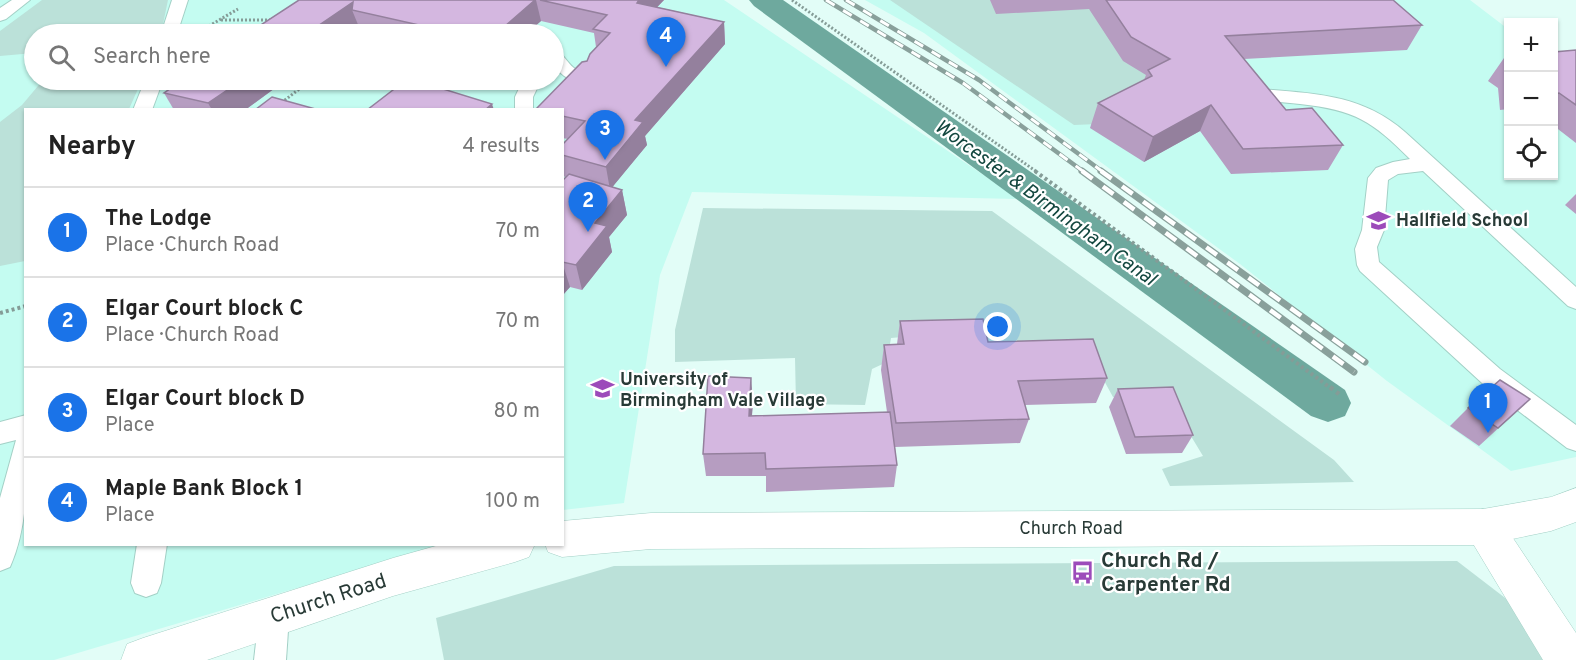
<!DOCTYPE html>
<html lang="en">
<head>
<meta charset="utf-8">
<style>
  body { margin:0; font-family:Overpass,sans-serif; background:#f2f2f2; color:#222 }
  .controls { position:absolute; right:18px; top:18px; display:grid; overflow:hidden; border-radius:0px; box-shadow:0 2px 4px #0004 }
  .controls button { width:54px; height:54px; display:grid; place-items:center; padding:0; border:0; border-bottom:2px solid #e0e0e0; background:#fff; color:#222; font:30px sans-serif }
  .you { position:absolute; left:998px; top:327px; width:21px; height:21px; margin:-15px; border:4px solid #fff; border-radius:50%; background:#1a73e8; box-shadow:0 0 0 9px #1a73e833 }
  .badge { display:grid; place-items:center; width:39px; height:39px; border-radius:50%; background:#1a73e8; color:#fff; font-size:20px; font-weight:700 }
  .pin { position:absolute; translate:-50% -50px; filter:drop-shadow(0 2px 3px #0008) }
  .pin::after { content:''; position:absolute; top:32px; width:21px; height:18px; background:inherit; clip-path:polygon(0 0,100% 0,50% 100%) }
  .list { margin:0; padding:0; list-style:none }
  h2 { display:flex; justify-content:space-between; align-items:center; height:78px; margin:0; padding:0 24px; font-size:26px }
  h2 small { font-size:20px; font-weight:400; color:#767676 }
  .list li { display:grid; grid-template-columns:39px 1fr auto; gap:18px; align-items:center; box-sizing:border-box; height:90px; padding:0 24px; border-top:2px solid #e0e0e0 }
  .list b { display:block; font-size:22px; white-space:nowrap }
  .list p { margin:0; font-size:20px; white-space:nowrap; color:#767676 }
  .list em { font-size:20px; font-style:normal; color:#767676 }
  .icon { flex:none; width:33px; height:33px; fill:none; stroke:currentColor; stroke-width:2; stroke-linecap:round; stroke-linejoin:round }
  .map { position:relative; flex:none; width:1576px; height:660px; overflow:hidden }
  .search { position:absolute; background:#fff; box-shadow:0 2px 4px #0004; left:24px; top:24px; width:540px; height:66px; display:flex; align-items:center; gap:15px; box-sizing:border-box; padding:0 21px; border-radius:33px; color:#767676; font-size:22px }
  .panel { position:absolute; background:#fff; box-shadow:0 2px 4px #0004; left:24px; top:108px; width:540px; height:438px; border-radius:0px }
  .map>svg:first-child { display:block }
  .built { fill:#c4fcf1; fill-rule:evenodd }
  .green { fill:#bbe1d9 }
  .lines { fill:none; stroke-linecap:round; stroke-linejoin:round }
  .canal { fill:#6ea99e; fill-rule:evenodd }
  .service-casing { stroke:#a3d0c6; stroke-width:2 }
  .minor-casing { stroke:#a3d0c6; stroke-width:1 }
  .secondary-casing { stroke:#a3d0c6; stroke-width:1 }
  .path-far2 { stroke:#859c97; stroke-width:3; stroke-dasharray:2 2; stroke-linecap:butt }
  .path-far1 { stroke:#859c97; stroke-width:4; stroke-dasharray:3 3; stroke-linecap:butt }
  .path { stroke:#859c97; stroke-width:4.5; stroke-dasharray:4 4; stroke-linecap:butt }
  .service { fill:#fff; fill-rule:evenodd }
  .minor { fill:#fff; fill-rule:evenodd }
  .secondary { fill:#fff; fill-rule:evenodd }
  .rail-far1-casing { stroke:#89a09b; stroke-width:4.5 }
  .rail-casing { stroke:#89a09b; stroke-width:7 }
  .rail-far1 { stroke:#fff; stroke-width:3; stroke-dasharray:10; stroke-linecap:butt }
  .rail { stroke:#fff; stroke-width:4.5; stroke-dasharray:13; stroke-linecap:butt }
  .wall { fill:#b69dc1 }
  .shaded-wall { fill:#94809d }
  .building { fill:#d4b7e0; stroke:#94809d; stroke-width:1.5 }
  .labels { text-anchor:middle; stroke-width:4.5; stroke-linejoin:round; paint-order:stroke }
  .poi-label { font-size:18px; font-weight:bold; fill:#283a36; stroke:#fff; text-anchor:start }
  .street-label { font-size:18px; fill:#283a36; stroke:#fff }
  .water-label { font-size:20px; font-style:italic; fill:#13473f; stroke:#fff }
  .near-poi-label { font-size:21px; font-weight:bold; fill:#283a36; stroke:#fff; text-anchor:start }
  .near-street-label { font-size:21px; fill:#283a36; stroke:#fff }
</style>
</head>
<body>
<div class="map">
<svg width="1576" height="660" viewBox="0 0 1576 660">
  <rect width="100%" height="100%" fill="#e2fdf7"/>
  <g class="built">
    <path d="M0 0H724L1019 199 692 192 660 275 624 503 563 510 562 110H26V544L442 545 54 660H0ZM34 34H554V80H34Z"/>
    <polygon points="865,0 1470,0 1508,29 1508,176 1554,176 1554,61 1576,78 1576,457 1511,471 1387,381 1240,264 924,33"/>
  </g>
  <g class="green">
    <polygon points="42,0 168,0 161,34 34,34 34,53 0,56 0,31"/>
    <polygon points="890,0 990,0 1089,9 1157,75 1098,124 1074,125"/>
    <polygon points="43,80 142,80 129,109 26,110 25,261 0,266 0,122 22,105"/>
    <polygon points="703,208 992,211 1334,460 1354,482 1170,486 1162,469 1203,456 1166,395 1113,397 1090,355 990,359 983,330 891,338 887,362 872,369 865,405 796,404 795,358 675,362 675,330"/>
    <polygon points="1457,561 1513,604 1545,660 444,660 436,618 614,566"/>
  </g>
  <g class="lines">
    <polygon class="canal" points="749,0 783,0 1345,390 1351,403 1345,416 1328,422 1311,416 754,6"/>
    <defs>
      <g id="service">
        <polygon points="12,0 30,0 6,19 0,21 0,8"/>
        <polygon points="172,0 188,0 177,34 161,34"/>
        <path d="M554 51C564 53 566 62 574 68 580 73 588 72 593 78L590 82C575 85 563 77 554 66Z"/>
        <polygon points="145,80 163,80 152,110 133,110"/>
        <polygon points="523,80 541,80 533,97 533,110 515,110 515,97"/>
        <path d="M1260 89C1316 94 1361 94 1405 132L1576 287V309L1568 306 1423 171 1398 174 1388 180 1384 230 1377 247 1379 262 1500 369 1576 425V451L1567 448 1482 383 1360 271 1357 265 1355 249 1362 230 1368 178 1376 168 1393 162 1410 159C1372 121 1355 110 1300 104 1285 102 1269 102 1254 98L1251 94 1254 90Z"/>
        <path d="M26 415C26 465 31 520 10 567L0 571V498L16 440 0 444V422Z"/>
        <polygon points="137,544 167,544 161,583 157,593 146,597 135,593 131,583"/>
        <polygon points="274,601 285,605 289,616 286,660 254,660 259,616 263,605"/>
      </g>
      <polygon id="minor" points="1483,509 1497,514 1576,633 1576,660 1543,660 1463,527 1469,514"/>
      <g id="secondary">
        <polygon points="1576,488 1576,522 1551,531 1483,545 651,549 562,557 548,552 545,544 562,544 562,521 651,513 1483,509 1551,497"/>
        <polygon points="443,544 535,544 529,557 515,562 393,596 207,660 121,660 127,644 143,638 393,558"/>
      </g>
    </defs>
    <use href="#service" class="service-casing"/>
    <use href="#minor" class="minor-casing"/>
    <use href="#secondary" class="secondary-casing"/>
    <g class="path-far2">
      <polyline points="792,0 1037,172"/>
      <polyline points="221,20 271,20"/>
      <polyline points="202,30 238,9"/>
      <polyline points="272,110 311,80"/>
    </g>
    <g class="path-far1">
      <polyline points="1035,171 1332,389"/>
      <polyline points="0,313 26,306"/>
    </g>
    <polyline class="path" points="1330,387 1339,394"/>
    <use href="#service" class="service"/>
    <use href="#minor" class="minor"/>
    <use href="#secondary" class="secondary"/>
    <defs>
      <g id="rail-far1">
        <polyline points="826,0 963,83 1084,172"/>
        <polyline points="846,0 979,80 1103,172"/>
      </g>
      <g id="rail">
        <polyline points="1082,171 1354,372"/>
        <polyline points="1101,171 1365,362"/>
      </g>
    </defs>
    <use href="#rail-far1" class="rail-far1-casing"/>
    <use href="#rail" class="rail-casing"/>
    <use href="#rail-far1" class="rail-far1"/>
    <use href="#rail" class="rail"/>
  </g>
  <g class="wall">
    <polygon points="299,0 664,0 657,7 724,22 725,44 645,136 647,145 612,187 622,190 627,215 609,237 612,252 582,290 570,287 562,296 562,181 566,177 562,176 562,145 568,139 562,138 562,110 587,61 596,47 594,33 541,21 526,34 371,34 361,32 359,27 348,34 250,34 257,29 256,28"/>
    <polygon points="990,0 1393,0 1422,25 1407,50 1244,59 1286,110 1343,145 1328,170 1231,174 1200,131 1144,162 1090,128 1098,103 1144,80 1146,75 1123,61 1089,9 996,14"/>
    <polygon points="1576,50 1576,143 1554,126 1554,52"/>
    <polygon points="1504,58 1509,58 1509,109 1500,110 1498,88 1488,81"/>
    <polygon points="183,80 286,80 245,110 174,110 164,93"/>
    <polygon points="1576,194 1576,214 1565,205"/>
    <polygon points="900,321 988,342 1107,378 1096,403 1025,405 1029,419 1020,443 895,447 897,465 894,487 766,492 766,476 706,476 703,454 753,401 752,416 887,412 881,370 884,345 897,344"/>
    <polygon points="1118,389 1193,435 1182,453 1126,454 1109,407"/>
    <polygon points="1530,399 1479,446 1450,426 1468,408"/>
  </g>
  <g class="shaded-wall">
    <polygon points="535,0 536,0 541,21 526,34 496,34"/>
    <polygon points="639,0 664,0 640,25 637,3"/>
    <polygon points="353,2 352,10 359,27 348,34 306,34"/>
    <polygon points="724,22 725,44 645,136 647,145 610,190 606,167 635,120"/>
    <polygon points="242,80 286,80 245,110 212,110 208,103"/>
    <polygon points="1559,93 1554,100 1554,94"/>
    <polygon points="492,104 494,110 485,110"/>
    <polygon points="1211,105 1200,131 1144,162 1153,137"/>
    <polygon points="622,190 627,215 609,237 612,252 582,290 576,265 595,223"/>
    <polygon points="562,262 570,287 562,296"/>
    <polygon points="751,378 753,401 750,439 749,416"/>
  </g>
  <g class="building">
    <polygon points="299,0 535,0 496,34 459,34 352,10 353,2 306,34 250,34 259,28 256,28"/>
    <polygon points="540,0 639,0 637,3 724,22 635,120 643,122 606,167 562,155 562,145 585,121 562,116 562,110 536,109 582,62 587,61 590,54 610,33 593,29 607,15"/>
    <polygon points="1106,0 1393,0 1422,25 1225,36 1286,110 1312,108 1343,145 1243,149 1211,105 1153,137 1098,103 1152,76 1148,70 1170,59 1131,37"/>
    <polygon points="1576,50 1576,105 1559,93 1554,94 1554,52"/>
    <polygon points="183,80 242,80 208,103 164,93"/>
    <polygon points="406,80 414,80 492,104 485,110 367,110"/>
    <polygon points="272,97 319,110 255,110"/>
    <polygon points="569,174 622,190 595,223 607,226 576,265 562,262 562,181"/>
    <polygon points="983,319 988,342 1093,339 1107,378 1018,381 1029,419 896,423 884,345 904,344 900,321"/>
    <polygon points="708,376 751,378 749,416 890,412 897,465 766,469 765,453 703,454"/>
    <polygon points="1500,380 1530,399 1498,428 1468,408"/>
    <polygon points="1173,387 1193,435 1135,437 1118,389"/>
  </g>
  <defs>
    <symbol id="school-bare" viewBox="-9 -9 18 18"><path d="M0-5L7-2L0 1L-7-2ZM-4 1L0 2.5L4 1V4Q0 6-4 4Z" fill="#9c4bba" stroke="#fff" stroke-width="2.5" paint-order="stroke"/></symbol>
    <symbol id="university-bare" viewBox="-9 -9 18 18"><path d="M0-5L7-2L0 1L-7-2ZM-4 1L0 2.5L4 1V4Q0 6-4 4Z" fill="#9c4bba" stroke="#fff" stroke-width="2.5" paint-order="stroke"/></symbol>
    <symbol id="bus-bare" viewBox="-9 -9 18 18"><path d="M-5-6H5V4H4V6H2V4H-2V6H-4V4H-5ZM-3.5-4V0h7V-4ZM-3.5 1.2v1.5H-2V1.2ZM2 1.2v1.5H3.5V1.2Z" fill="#9c4bba" stroke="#fff" stroke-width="2.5" paint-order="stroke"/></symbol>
  </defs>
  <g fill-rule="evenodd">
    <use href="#school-bare" x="1362" y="204" width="33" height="33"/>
    <use href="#university-bare" x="586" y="372" width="33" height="33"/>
    <use href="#bus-bare" x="1066" y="556" width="33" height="33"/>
  </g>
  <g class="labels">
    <g class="poi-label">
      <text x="1396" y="226">Hallfield School</text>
      <text x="620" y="385">University of<tspan x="620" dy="21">Birmingham Vale Village</tspan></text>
    </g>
    <g class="street-label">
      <text x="1071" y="534">Church Road</text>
    </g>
    <g class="water-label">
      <text transform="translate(1046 202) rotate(36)" y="7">Worcester &amp; Birmingham Canal</text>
    </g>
    <g class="near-poi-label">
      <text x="1101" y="567">Church Rd /<tspan x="1101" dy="24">Carpenter Rd</tspan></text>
    </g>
    <g class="near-street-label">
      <text transform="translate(328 598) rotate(-18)" y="7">Church Road</text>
    </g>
  </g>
</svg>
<div class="controls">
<button>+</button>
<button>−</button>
<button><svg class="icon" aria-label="locate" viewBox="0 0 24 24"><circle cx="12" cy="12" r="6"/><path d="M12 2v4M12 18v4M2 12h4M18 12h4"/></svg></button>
</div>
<div class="you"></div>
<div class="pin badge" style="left:1488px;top:433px">1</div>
<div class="pin badge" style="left:588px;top:232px">2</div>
<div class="pin badge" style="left:605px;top:160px">3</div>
<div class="pin badge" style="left:666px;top:67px">4</div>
<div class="search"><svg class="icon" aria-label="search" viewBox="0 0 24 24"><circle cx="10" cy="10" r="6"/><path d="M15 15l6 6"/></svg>Search here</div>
<section class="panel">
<h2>Nearby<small>4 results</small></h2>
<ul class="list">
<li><span class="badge">1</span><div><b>The Lodge</b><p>Place · Church Road</p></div><em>70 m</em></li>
<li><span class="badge">2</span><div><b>Elgar Court block C</b><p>Place · Church Road</p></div><em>70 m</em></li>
<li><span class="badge">3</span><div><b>Elgar Court block D</b><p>Place</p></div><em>80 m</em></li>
<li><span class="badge">4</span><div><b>Maple Bank Block 1</b><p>Place</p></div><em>100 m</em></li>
</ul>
</section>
</div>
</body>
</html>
